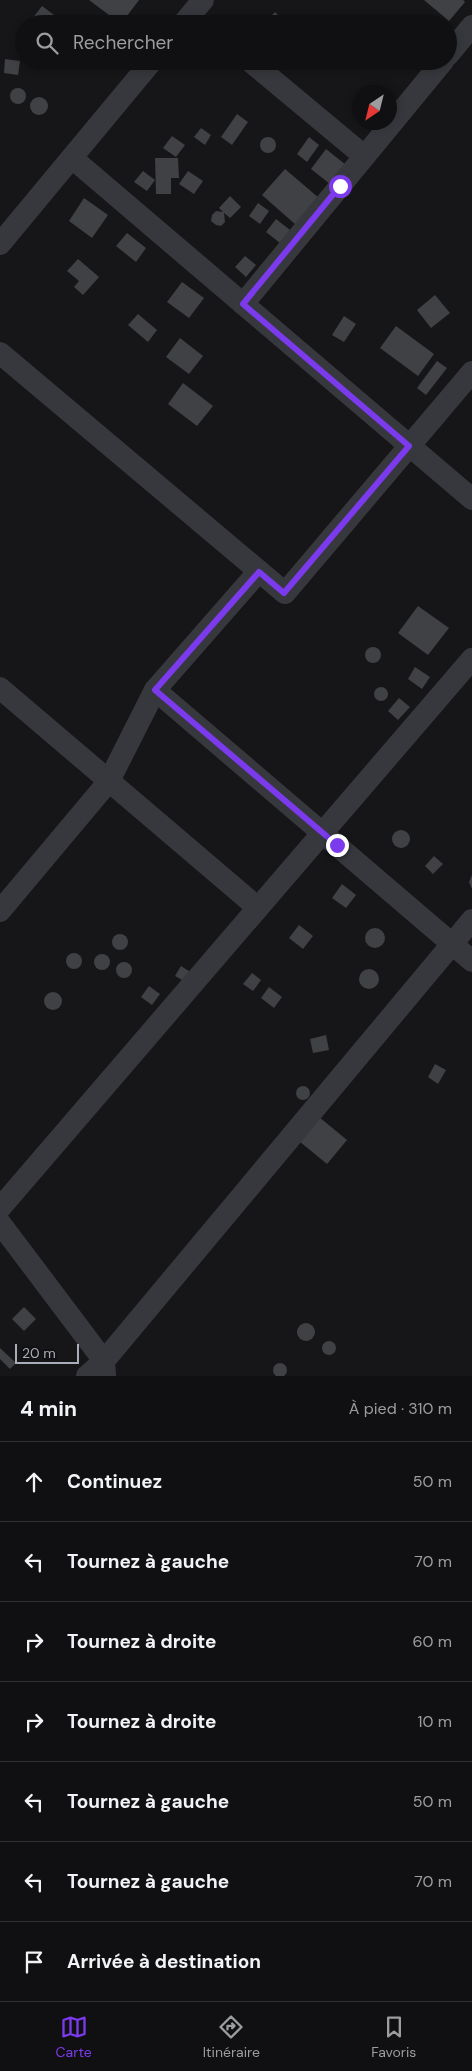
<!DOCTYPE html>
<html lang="fr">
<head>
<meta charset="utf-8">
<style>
  body { margin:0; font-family:"DM Sans",sans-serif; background:#19191b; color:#f1f3f6 }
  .compass { position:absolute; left:352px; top:85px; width:45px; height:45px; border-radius:50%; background:#101012; box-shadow:0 2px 8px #0003; rotate:215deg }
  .scale { position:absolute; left:15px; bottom:12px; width:64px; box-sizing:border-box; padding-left:5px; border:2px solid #a8adb8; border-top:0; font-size:14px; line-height:18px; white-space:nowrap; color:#a8adb8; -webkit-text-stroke:4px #111113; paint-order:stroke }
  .stop { position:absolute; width:15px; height:15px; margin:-11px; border:4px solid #7c3aed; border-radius:50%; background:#fff }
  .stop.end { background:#7c3aed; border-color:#fff; box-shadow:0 1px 5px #0008 }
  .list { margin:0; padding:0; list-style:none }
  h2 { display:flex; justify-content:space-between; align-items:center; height:65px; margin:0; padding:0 20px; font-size:21px }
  h2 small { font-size:16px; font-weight:400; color:#9c9d9f }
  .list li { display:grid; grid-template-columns:32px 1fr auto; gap:15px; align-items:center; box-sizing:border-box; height:80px; padding:0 20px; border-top:1px solid #303032 }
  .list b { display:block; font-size:19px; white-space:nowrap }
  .list em { font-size:16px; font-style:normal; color:#9c9d9f }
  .icon { flex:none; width:28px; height:28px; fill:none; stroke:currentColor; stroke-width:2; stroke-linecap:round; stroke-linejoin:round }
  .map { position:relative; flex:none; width:472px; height:1376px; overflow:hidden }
  .search { position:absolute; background:#101012; box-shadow:0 2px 8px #0003; left:15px; right:15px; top:15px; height:55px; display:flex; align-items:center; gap:12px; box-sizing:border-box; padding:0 18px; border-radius:28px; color:#9c9d9f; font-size:19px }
  .sheet { height:625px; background:#101012 }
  nav { display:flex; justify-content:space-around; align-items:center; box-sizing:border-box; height:70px; border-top:1px solid #303032; background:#101012; font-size:14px; color:#9c9d9f }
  nav a { display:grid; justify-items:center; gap:2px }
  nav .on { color:#7c3aed }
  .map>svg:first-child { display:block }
  .building { fill:#404145 }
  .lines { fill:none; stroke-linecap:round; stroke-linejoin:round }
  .street { stroke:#37383d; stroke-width:22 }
  .route { stroke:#7c3aed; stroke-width:6 }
</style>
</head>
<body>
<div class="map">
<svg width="472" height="1376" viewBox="0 0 472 1376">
  <rect width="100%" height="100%" fill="#161618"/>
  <g class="building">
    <polygon points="89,0 139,0 121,24"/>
    <polygon points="424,0 463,0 465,2 449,21"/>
    <polygon points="42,6 66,24 38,24 32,19"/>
    <polygon points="275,12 287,24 264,24"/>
    <polygon points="5,59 20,61 18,75 4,73"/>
    <circle cx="18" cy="96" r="8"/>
    <circle cx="39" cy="106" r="9"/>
    <polygon points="237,114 248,122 232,145 221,137"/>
    <polygon points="201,128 211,135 205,145 194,137"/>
    <polygon points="172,136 185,145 176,157 163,148"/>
    <circle cx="268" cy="145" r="8"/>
    <polygon points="309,137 319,145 307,162 297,154"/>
    <polygon points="326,149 346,165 330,184 311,169"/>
    <polygon points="155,158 178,158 179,178 171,178 171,194 156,194"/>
    <polygon points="285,169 319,198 296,225 262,195"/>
    <polygon points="143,171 155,180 147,191 134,182"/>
    <polygon points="188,171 203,181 194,194 179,184"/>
    <polygon points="230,196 241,207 230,218 224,213 225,222 221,226 216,225 211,221 212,215 216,211 223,212 219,208"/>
    <polygon points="84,198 108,215 92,238 69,221"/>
    <polygon points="258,203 269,211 260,224 249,216"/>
    <polygon points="276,219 290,230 280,243 266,232"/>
    <polygon points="127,233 146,248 136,262 116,246"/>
    <polygon points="245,256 256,265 246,277 235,267"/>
    <polygon points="78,259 99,277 83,295 74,287 79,281 67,271"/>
    <polygon points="182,282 204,298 189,318 167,302"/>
    <polygon points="435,295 450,313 431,328 417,310"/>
    <polygon points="138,314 157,330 148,342 128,325"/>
    <polygon points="344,316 356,324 344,342 332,335"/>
    <polygon points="396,326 434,354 418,376 380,348"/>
    <polygon points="180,338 203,356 189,374 166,357"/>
    <polygon points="437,361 447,368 426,395 417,388"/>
    <polygon points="183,383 213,406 197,426 168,404"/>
    <polygon points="418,606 449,628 428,655 398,633"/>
    <circle cx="373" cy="655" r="8"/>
    <polygon points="415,667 430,677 422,689 408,679"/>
    <circle cx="381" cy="694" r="7"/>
    <polygon points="399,698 410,707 398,720 388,711"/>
    <circle cx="401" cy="839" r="9"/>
    <polygon points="434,856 443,864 433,874 425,866"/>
    <polygon points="472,875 472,889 469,882"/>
    <polygon points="342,884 356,895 346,908 332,898"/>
    <polygon points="299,925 313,936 303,949 289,938"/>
    <circle cx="375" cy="938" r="10"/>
    <circle cx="120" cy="942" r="8"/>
    <circle cx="74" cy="961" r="8"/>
    <circle cx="102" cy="962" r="8"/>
    <circle cx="124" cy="970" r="8"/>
    <polygon points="181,966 192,973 186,982 175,976"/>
    <circle cx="369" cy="979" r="10"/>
    <polygon points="252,973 261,980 253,991 243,984"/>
    <polygon points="149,986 160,994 152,1005 141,997"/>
    <polygon points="269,987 282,997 274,1008 261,998"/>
    <circle cx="53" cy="1001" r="9"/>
    <polygon points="326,1035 329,1050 313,1053 310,1039"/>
    <polygon points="435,1064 446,1070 438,1084 428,1077"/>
    <circle cx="303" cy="1093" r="7"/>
    <polygon points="319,1117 347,1140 327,1164 299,1141"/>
    <polygon points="24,1307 36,1319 24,1331 12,1319"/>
    <circle cx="306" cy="1332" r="9"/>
    <circle cx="329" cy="1348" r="7"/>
    <polygon points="0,1348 16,1363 10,1369 0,1359"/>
    <circle cx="280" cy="1370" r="7"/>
  </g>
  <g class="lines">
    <g class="street">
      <polyline points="183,24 203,0"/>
      <polyline points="448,55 472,26"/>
      <polyline points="250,61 364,156"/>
      <polyline points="72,158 472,499"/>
      <polyline points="0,244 152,61"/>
      <polyline points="243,304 443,61"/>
      <polyline points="0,353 285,593 472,372"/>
      <polyline points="0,688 258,908"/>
      <polyline points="155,690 472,961"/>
      <polyline points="0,911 109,781 155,690 259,571"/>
      <polyline points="0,1208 472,659"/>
      <polyline points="0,1223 104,1361 105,1375"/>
      <polyline points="87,1376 104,1361 472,920"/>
    </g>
  </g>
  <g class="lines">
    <polyline class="route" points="337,845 155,690 259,572 284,593 409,446 243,304 340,186"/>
  </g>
</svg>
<svg class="compass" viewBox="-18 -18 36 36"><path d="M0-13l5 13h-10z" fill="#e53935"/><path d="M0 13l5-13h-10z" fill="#9c9d9f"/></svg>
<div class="scale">20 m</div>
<div class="stop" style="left:340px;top:186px"></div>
<div class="stop end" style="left:337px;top:845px"></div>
<div class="search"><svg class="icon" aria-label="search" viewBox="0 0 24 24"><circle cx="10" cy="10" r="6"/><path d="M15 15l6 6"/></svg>Rechercher</div>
</div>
<section class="sheet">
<h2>4 min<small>À pied · 310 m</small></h2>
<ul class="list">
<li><svg class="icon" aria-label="ahead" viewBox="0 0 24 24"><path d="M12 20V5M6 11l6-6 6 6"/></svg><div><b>Continuez</b></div><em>50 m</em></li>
<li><svg class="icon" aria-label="left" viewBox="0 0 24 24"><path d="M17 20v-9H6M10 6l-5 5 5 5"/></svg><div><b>Tournez à gauche</b></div><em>70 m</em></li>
<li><svg class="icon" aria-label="right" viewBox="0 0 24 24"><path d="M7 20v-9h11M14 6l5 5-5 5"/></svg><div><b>Tournez à droite</b></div><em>60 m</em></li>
<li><svg class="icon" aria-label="right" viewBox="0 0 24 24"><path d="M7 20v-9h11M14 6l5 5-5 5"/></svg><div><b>Tournez à droite</b></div><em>10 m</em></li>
<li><svg class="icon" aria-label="left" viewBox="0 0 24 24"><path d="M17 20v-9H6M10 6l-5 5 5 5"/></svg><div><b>Tournez à gauche</b></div><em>50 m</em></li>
<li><svg class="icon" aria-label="left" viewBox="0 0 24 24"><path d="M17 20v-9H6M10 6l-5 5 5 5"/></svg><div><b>Tournez à gauche</b></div><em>70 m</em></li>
<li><svg class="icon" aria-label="arrive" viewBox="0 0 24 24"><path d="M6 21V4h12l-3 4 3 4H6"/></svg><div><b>Arrivée à destination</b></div></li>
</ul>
</section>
<nav>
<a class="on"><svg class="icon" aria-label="map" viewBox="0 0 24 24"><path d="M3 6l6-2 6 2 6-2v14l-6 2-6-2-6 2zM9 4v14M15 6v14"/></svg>Carte</a>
<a><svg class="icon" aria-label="directions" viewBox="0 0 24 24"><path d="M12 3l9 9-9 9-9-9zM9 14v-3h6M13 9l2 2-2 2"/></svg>Itinéraire</a>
<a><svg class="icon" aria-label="saved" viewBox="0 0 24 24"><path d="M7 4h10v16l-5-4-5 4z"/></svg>Favoris</a>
</nav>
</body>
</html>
